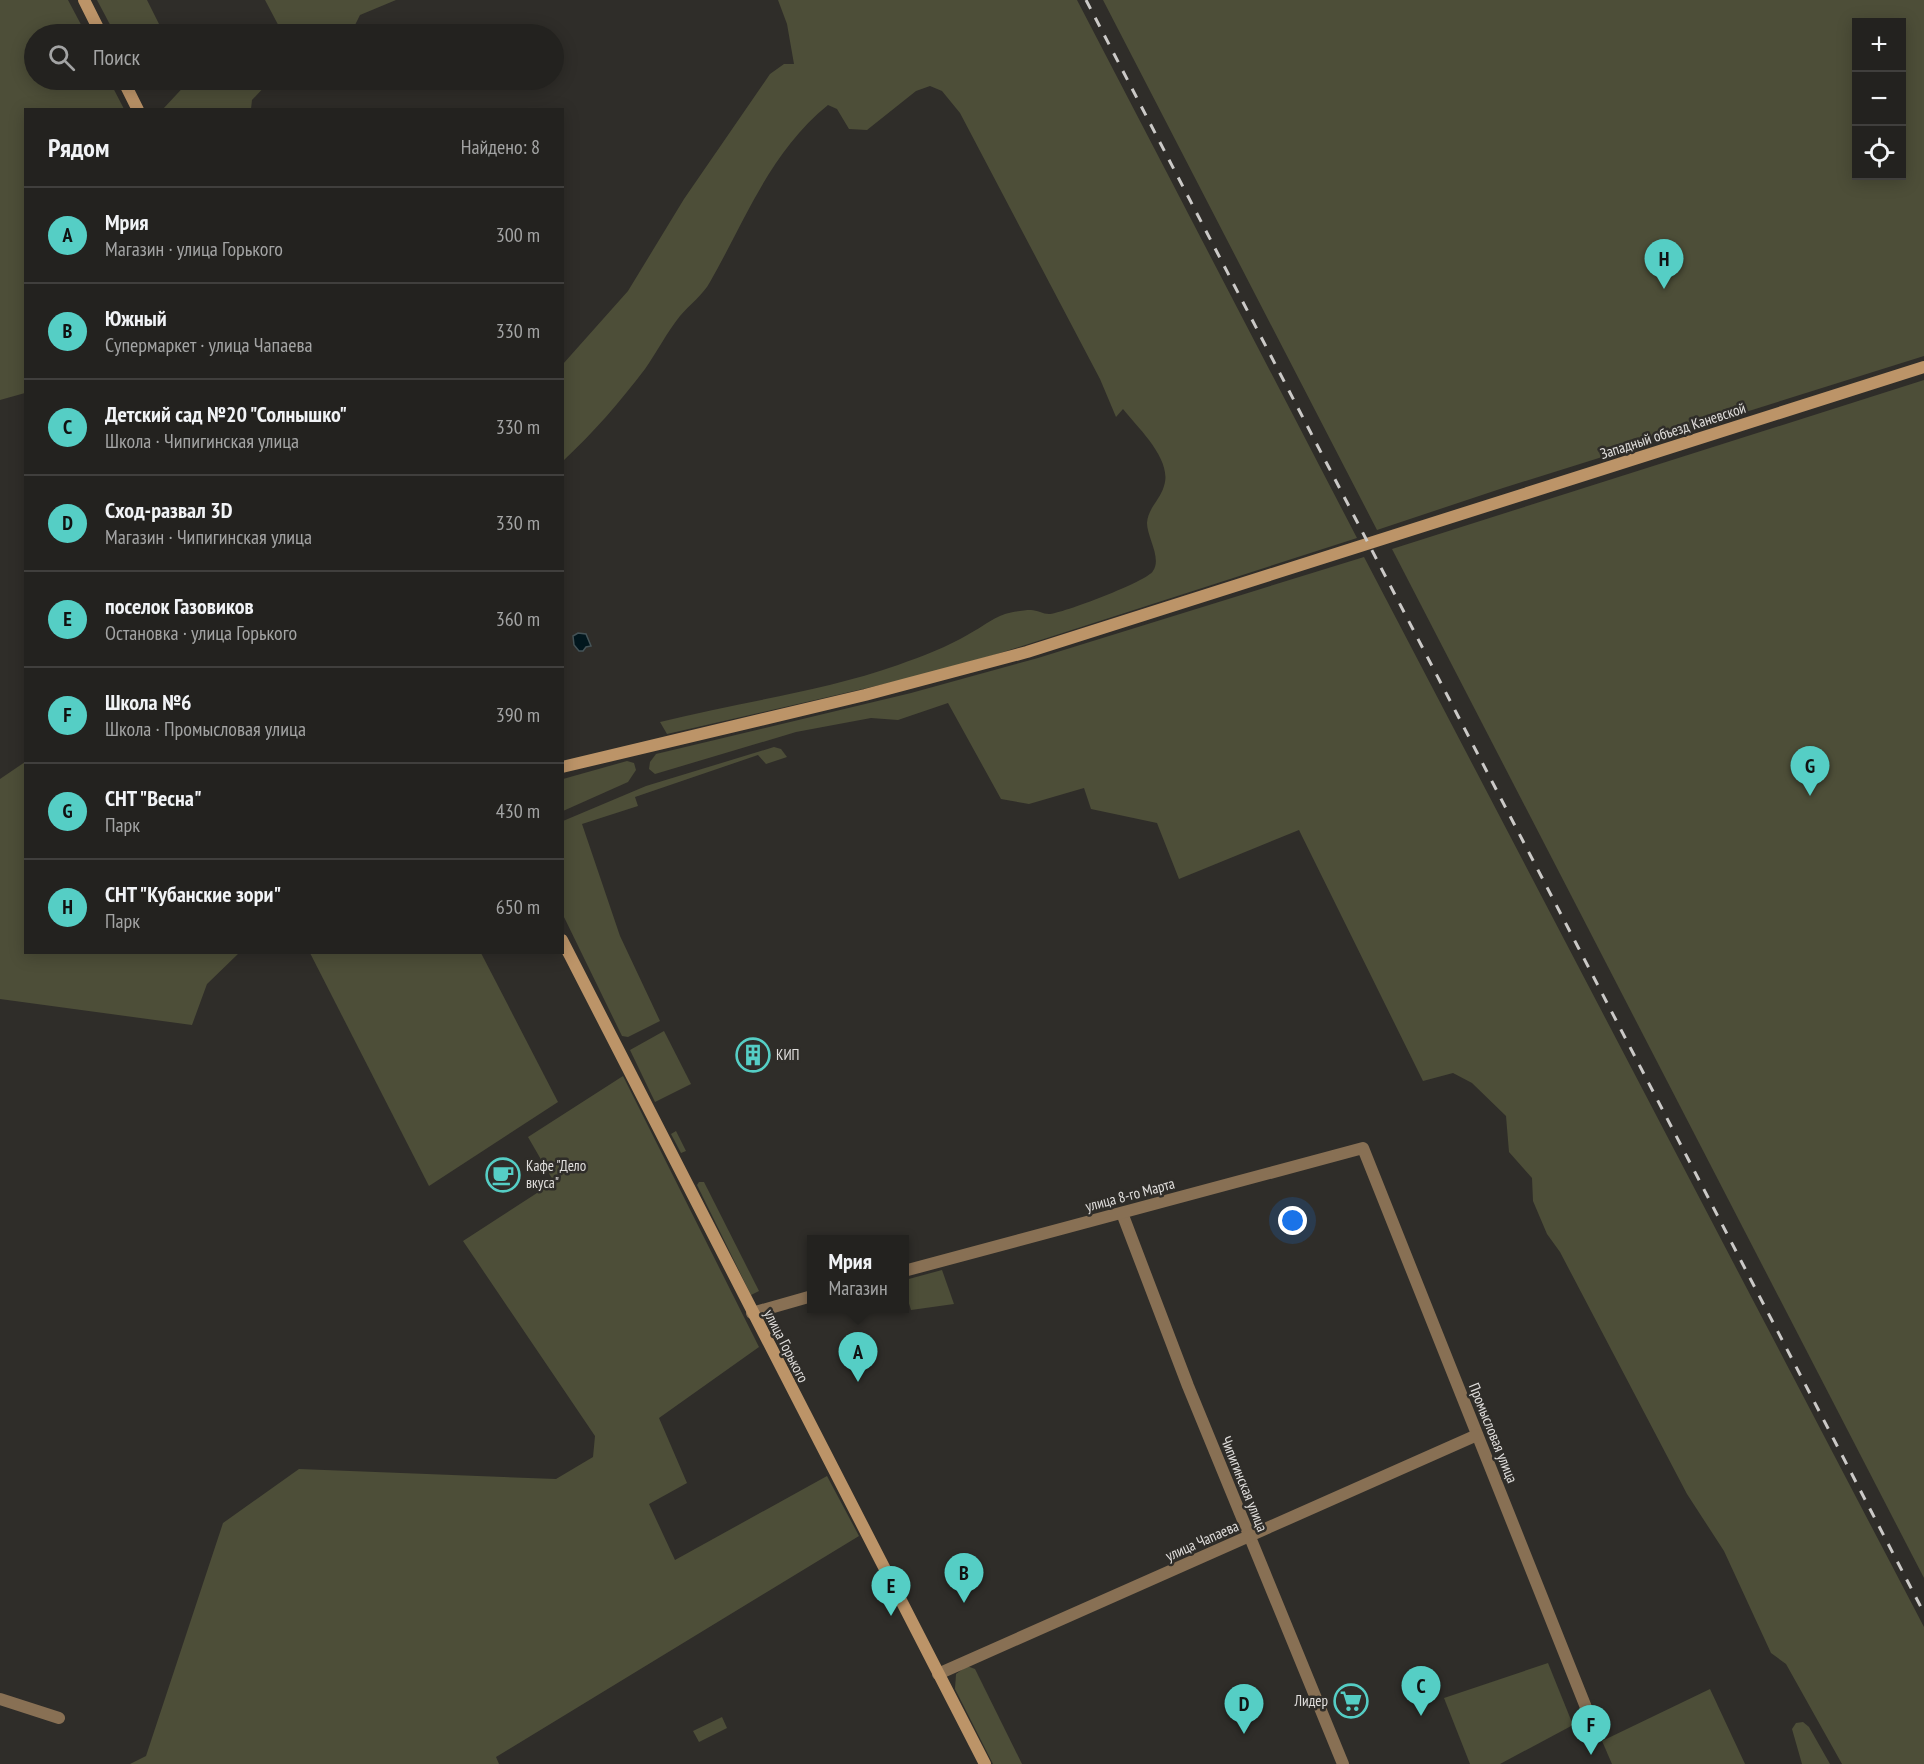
<!DOCTYPE html>
<html lang="ru">
<head>
<meta charset="utf-8">
<style>
  body { margin:0; font-family:"PT Sans Narrow",sans-serif; background:#2f2f2c; color:#f1f3f6 }
  .controls { position:absolute; right:18px; top:18px; display:grid; overflow:hidden; border-radius:0px; box-shadow:0 3px 15px #0003 }
  .controls button { width:54px; height:54px; display:grid; place-items:center; padding:0; border:0; border-bottom:2px solid #403f3d; background:#23221f; color:#f1f3f6; font:30px sans-serif }
  .you { position:absolute; left:1293px; top:1221px; width:21px; height:21px; margin:-15px; border:4px solid #fff; border-radius:50%; background:#1a73e8; box-shadow:0 0 0 9px #1a73e833 }
  .badge { display:grid; place-items:center; width:39px; height:39px; border-radius:50%; background:#55cec5; color:#111; font-size:20px; font-weight:700 }
  .pin { position:absolute; translate:-50% -50px; filter:drop-shadow(0 2px 3px #0008) }
  .pin::after { content:''; position:absolute; top:32px; width:21px; height:18px; background:inherit; clip-path:polygon(0 0,100% 0,50% 100%) }
  .popup { position:absolute; left:807px; top:1235px; width:102px; height:78px; box-sizing:border-box; display:grid; place-content:center; border-radius:0px; background:#23221f; filter:drop-shadow(0 2px 4px #0005); font-size:20px; white-space:nowrap; color:#a3a4a4 }
  .popup b { font-size:22px; color:#f1f3f6 }
  .popup::after { content:''; position:absolute; left:50%; top:100%; margin-left:-12px; border:12px solid transparent; border-top-color:#23221f }
  .list { margin:0; padding:0; list-style:none }
  h2 { display:flex; justify-content:space-between; align-items:center; height:78px; margin:0; padding:0 24px; font-size:26px }
  h2 small { font-size:20px; font-weight:400; color:#a3a4a4 }
  .list li { display:grid; grid-template-columns:39px 1fr auto; gap:18px; align-items:center; box-sizing:border-box; height:96px; padding:0 24px; border-top:2px solid #403f3d }
  .list b { display:block; font-size:22px; white-space:nowrap }
  .list p { margin:0; font-size:20px; white-space:nowrap; color:#a3a4a4 }
  .list em { font-size:20px; font-style:normal; color:#a3a4a4 }
  .icon { flex:none; width:33px; height:33px; fill:none; stroke:currentColor; stroke-width:2; stroke-linecap:round; stroke-linejoin:round }
  .map { position:relative; flex:none; width:1924px; height:1764px; overflow:hidden }
  .search { position:absolute; background:#23221f; box-shadow:0 3px 15px #0003; left:24px; top:24px; width:540px; height:66px; display:flex; align-items:center; gap:15px; box-sizing:border-box; padding:0 21px; border-radius:33px; color:#a3a4a4; font-size:22px }
  .panel { position:absolute; background:#23221f; box-shadow:0 3px 15px #0003; left:24px; top:108px; width:540px; height:846px; border-radius:0px }
  .map>svg:first-child { display:block }
  .green { fill:#4d4e38; fill-rule:evenodd }
  .water { fill:#02171e; stroke:#455357; stroke-width:1.5 }
  .lines { fill:none; stroke-linecap:round; stroke-linejoin:round }
  .minor { stroke:#887054; stroke-width:12 }
  .secondary { stroke:#bc9468; stroke-width:12 }
  .rail { stroke:#cbc9c7; stroke-width:3; stroke-dasharray:10 10; stroke-linecap:butt }
  .labels { text-anchor:middle; stroke-width:5; stroke-linejoin:round; paint-order:stroke }
  .street-label { font-size:15px; fill:#e0dedc; stroke:#2f2d29 }
  .poi-label { font-size:15px; fill:#e0dedc; stroke:#2f2d29; text-anchor:start }
</style>
</head>
<body>
<div class="map">
<svg width="1924" height="1764" viewBox="0 0 1924 1764">
  <rect width="100%" height="100%" fill="#2f2d29"/>
  <g class="green">
    <polygon points="0,0 68,0 86,34 34,34 34,80 109,80 124,109 26,110 25,393 0,400"/>
    <polygon points="97,0 147,0 161,28 160,34 115,34"/>
    <polygon points="265,0 396,0 360,15 352,31 346,34 283,34"/>
    <path d="M778 0H1077L1357 538 994 655 906 679 667 734 660 722C739 702 821 692 898 665 923 656 947 647 969 634 982 627 991 619 1005 614 1012 612 1023 610 1031 610 1037 610 1043 614 1049 614 1061 614 1148 581 1153 571 1162 558 1147 537 1147 523 1148 508 1160 500 1164 486 1173 460 1138 428 1123 409L1116 417 1100 379 960 113 942 91 930 86 916 91 867 130 849 129 837 109 828 105C770 152 746 219 710 282 703 295 690 304 680 316 667 332 657 352 645 369 620 402 593 433 563 461V364L628 291 684 199 770 74 784 64H794L787 24Z"/>
    <path d="M1103 0H1924V356L1503 488 1377 530ZM1902 22V176H1856V22Z"/>
    <polygon points="190,80 268,80 268,83 252,100 251,109 163,109"/>
    <polygon points="1924,380 1924,1578 1392,549"/>
    <polygon points="1364,557 1924,1627 1924,1764 1842,1764 1786,1664 1771,1653 1724,1551 1687,1494 1560,1252 1547,1234 1533,1201 1532,1178 1509,1152 1506,1116 1472,1083 1453,1073 1423,1081 1299,830 1179,879 1157,823 1091,809 1084,788 1029,804 1001,799 948,703 898,720 871,718 796,732 655,774 649,769 650,762 656,754 911,693 1038,658"/>
    <polygon points="774,747 781,749 787,757 766,764 758,755 635,797 638,806 582,824 620,936 660,1021 628,1037 622,1036 563,915 563,821 646,786"/>
    <polygon points="627,761 634,763 636,770 628,782 563,811 563,779"/>
    <polygon points="25,762 26,952 239,953 207,984 192,1025 0,999 0,779"/>
    <polygon points="310,953 481,953 558,1102 429,1186"/>
    <polygon points="664,1031 691,1084 655,1102 630,1050"/>
    <polygon points="623,1076 759,1347 659,1418 687,1483 649,1504 675,1560 827,1476 859,1536 496,1757 499,1764 130,1764 146,1756 223,1523 299,1469 556,1479 593,1457 595,1436 463,1241 554,1182 528,1137"/>
    <polygon points="676,1131 686,1151 681,1153 671,1134"/>
    <polygon points="699,1182 704,1182 759,1291 751,1295 697,1185"/>
    <polygon points="942,1270 954,1304 911,1310 905,1291 905,1280"/>
    <polygon points="1548,1663 1573,1725 1500,1764 1470,1764 1444,1698"/>
    <polygon points="967,1666 975,1669 1022,1764 993,1764 955,1689 956,1674"/>
    <polygon points="1710,1689 1745,1764 1612,1764 1602,1741"/>
    <polygon points="722,1717 727,1728 699,1742 693,1731"/>
    <polygon points="1803,1722 1809,1727 1830,1764 1802,1764 1792,1729 1796,1723"/>
  </g>
  <polygon class="water" points="578,633 586,634 591,646 586,647 583,651 579,651 574,645 573,636"/>
  <g class="lines">
    <g class="minor">
      <polyline points="1122,1213 1188,1386 1343,1764"/>
      <polyline points="904,1271 1363,1148 1595,1730"/>
      <polyline points="752,1313 812,1296"/>
      <polyline points="938,1674 1477,1435"/>
      <polyline points="0,1699 59,1718"/>
    </g>
    <g class="secondary">
      <polyline points="84,0 101,34"/>
      <polyline points="123,80 138,110"/>
      <polyline points="562,767 865,695 1027,652 1924,367"/>
      <polyline points="562,940 985,1764"/>
    </g>
    <polyline class="rail" points="1086,0 1924,1613"/>
  </g>
  <defs>
    <symbol id="building-ring" viewBox="-11 -11 22 22"><circle r="9.5" fill="#2f2d29" stroke="#55cec5" stroke-width="1.5"/><path d="M-4-6H4V6H1V3H-1V6H-4ZM-2.5-4.3h1.7v1.8h-1.7ZM.8-4.3h1.7v1.8H.8ZM-2.5-1h1.7V.8h-1.7ZM.8-1h1.7V.8H.8Z" fill="#55cec5"/></symbol>
    <symbol id="cafe-ring" viewBox="-11 -11 22 22"><circle r="9.5" fill="#2f2d29" stroke="#55cec5" stroke-width="1.5"/><path d="M-5.5-4.5H6V0H3Q3 3.5 0 3.5H-2.5Q-5.5 3.5-5.5 0ZM3-3.2v2h1.7v-2ZM-6 4.5H4V6H-6Z" fill="#55cec5"/></symbol>
    <symbol id="supermarket-ring" viewBox="-11 -11 22 22"><circle r="9.5" fill="#2f2d29" stroke="#55cec5" stroke-width="1.5"/><path d="M-6-5.5h2.5l.6 2H6L4.5 2H-2.5L-4.4-4H-6ZM-1.5 3.2a1.3 1.3 0 1 0 .1 0ZM3 3.2a1.3 1.3 0 1 0 .1 0Z" fill="#55cec5"/></symbol>
  </defs>
  <g fill-rule="evenodd">
    <use href="#building-ring" x="734" y="1036" width="38" height="38"/>
    <use href="#cafe-ring" x="484" y="1156" width="38" height="38"/>
    <use href="#supermarket-ring" x="1332" y="1682" width="38" height="38"/>
  </g>
  <g class="labels">
    <g class="street-label">
      <text transform="translate(1673 431) rotate(-18)" y="5">Западный объезд Каневской</text>
      <text transform="translate(1130 1195) rotate(-15)" y="5">улица 8-го Марта</text>
      <text transform="translate(786 1346) rotate(63)" y="5">улица Горького</text>
      <text transform="translate(1493 1433) rotate(68)" y="5">Промысловая улица</text>
      <text transform="translate(1244 1484) rotate(68)" y="5">Чипигинская улица</text>
      <text transform="translate(1202 1541) rotate(-24)" y="5">улица Чапаева</text>
    </g>
    <g class="poi-label">
      <text x="776" y="1060">КИП</text>
      <text x="526" y="1171">Кафе "Дело<tspan x="526" dy="17">вкуса"</tspan></text>
      <text x="1328" y="1706" text-anchor="end">Лидер</text>
    </g>
  </g>
</svg>
<div class="controls">
<button>+</button>
<button>−</button>
<button><svg class="icon" aria-label="locate" viewBox="0 0 24 24"><circle cx="12" cy="12" r="6"/><path d="M12 2v4M12 18v4M2 12h4M18 12h4"/></svg></button>
</div>
<div class="you"></div>
<div class="pin badge" style="left:858px;top:1382px">A</div>
<div class="popup"><b>Мрия</b>Магазин</div>
<div class="pin badge" style="left:964px;top:1603px">B</div>
<div class="pin badge" style="left:1421px;top:1716px">C</div>
<div class="pin badge" style="left:1244px;top:1734px">D</div>
<div class="pin badge" style="left:891px;top:1616px">E</div>
<div class="pin badge" style="left:1591px;top:1755px">F</div>
<div class="pin badge" style="left:1810px;top:796px">G</div>
<div class="pin badge" style="left:1664px;top:289px">H</div>
<div class="search"><svg class="icon" aria-label="search" viewBox="0 0 24 24"><circle cx="10" cy="10" r="6"/><path d="M15 15l6 6"/></svg>Поиск</div>
<section class="panel">
<h2>Рядом<small>Найдено: 8</small></h2>
<ul class="list">
<li><span class="badge">A</span><div><b>Мрия</b><p>Магазин · улица Горького</p></div><em>300 m</em></li>
<li><span class="badge">B</span><div><b>Южный</b><p>Супермаркет · улица Чапаева</p></div><em>330 m</em></li>
<li><span class="badge">C</span><div><b>Детский сад №20 &quot;Солнышко&quot;</b><p>Школа · Чипигинская улица</p></div><em>330 m</em></li>
<li><span class="badge">D</span><div><b>Сход-развал 3D</b><p>Магазин · Чипигинская улица</p></div><em>330 m</em></li>
<li><span class="badge">E</span><div><b>поселок Газовиков</b><p>Остановка · улица Горького</p></div><em>360 m</em></li>
<li><span class="badge">F</span><div><b>Школа №6</b><p>Школа · Промысловая улица</p></div><em>390 m</em></li>
<li><span class="badge">G</span><div><b>СНТ &quot;Весна&quot;</b><p>Парк</p></div><em>430 m</em></li>
<li><span class="badge">H</span><div><b>СНТ &quot;Кубанские зори&quot;</b><p>Парк</p></div><em>650 m</em></li>
</ul>
</section>
</div>
</body>
</html>
